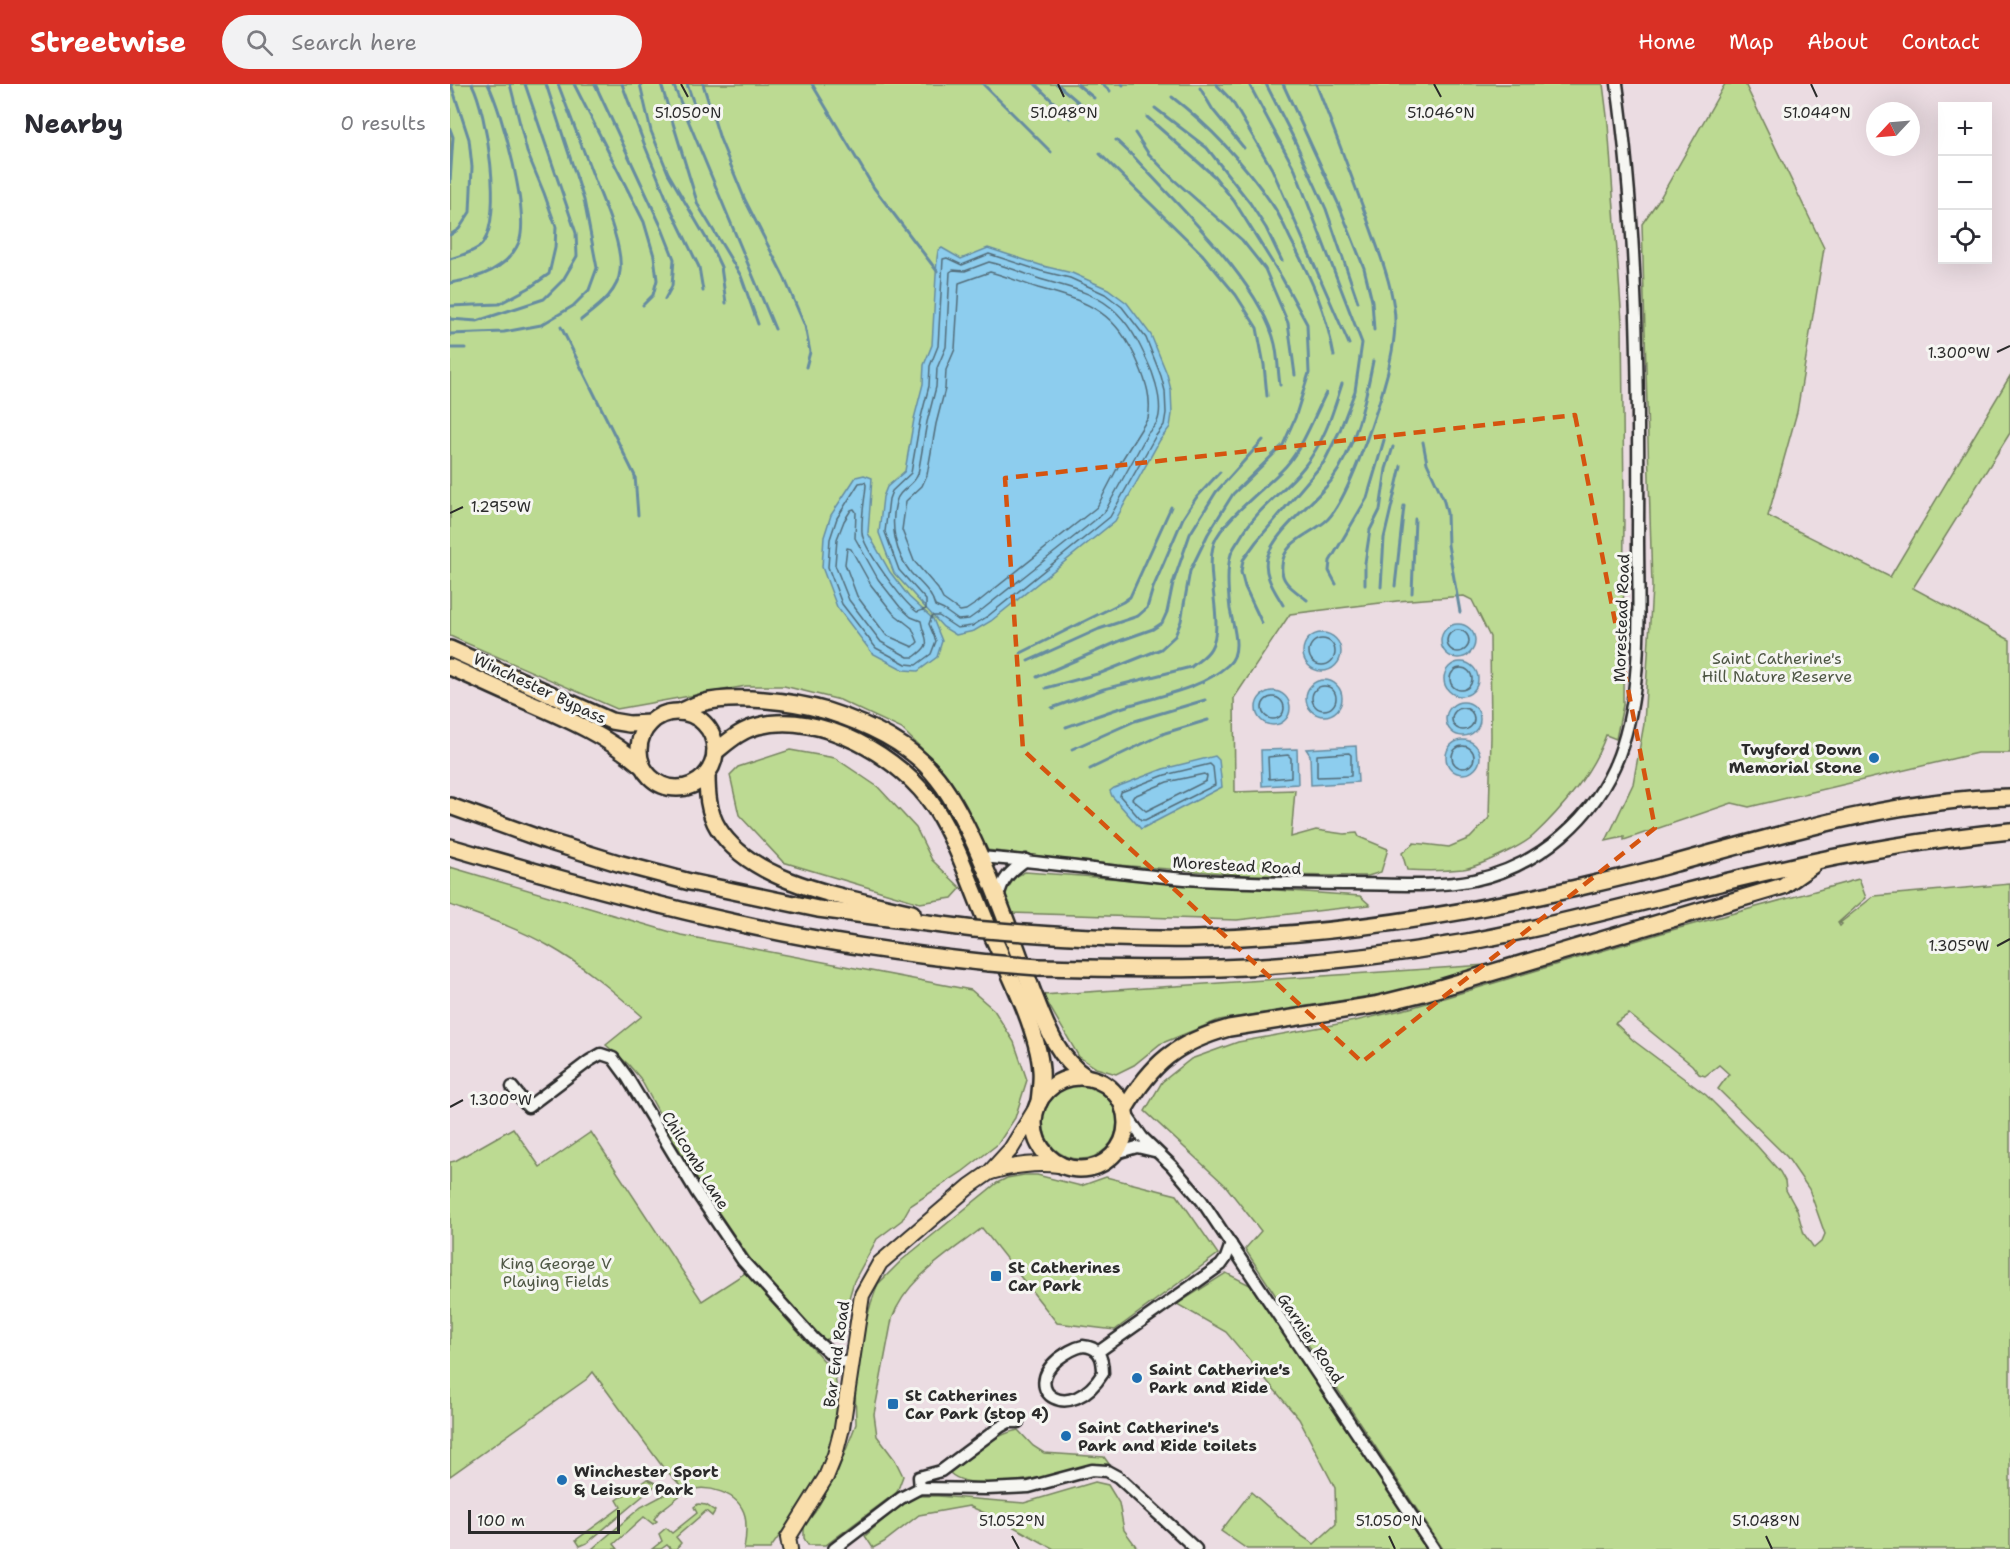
<!DOCTYPE html>
<html lang="en">
<head>
<meta charset="utf-8">
<style>
  body { margin:0; font-family:"Shantell Sans",sans-serif; background:#f2f2f3; color:#2b2b33 }
  .controls { position:absolute; right:18px; top:18px; display:grid; overflow:hidden; border-radius:0px; box-shadow:0 6px 24px #0002 }
  .controls button { width:54px; height:54px; display:grid; place-items:center; padding:0; border:0; border-bottom:2px solid #e1e1e2; background:#fff; color:#2b2b33; font:30px sans-serif }
  .compass { position:absolute; left:1416px; top:18px; width:54px; height:54px; border-radius:50%; background:#fff; box-shadow:0 6px 24px #0002; rotate:244deg }
  .scale { position:absolute; left:18px; bottom:15px; width:152px; box-sizing:border-box; padding-left:6px; border:3px solid #2b2b2b; border-top:0; font-size:16px; line-height:21px; white-space:nowrap; color:#2b2b2b; -webkit-text-stroke:4px #f6f6f2; paint-order:stroke }
  .list { margin:0; padding:0; list-style:none }
  h2 { display:flex; justify-content:space-between; align-items:center; height:78px; margin:0; padding:0 24px; font-size:26px }
  h2 small { font-size:20px; font-weight:400; color:#7c7c81 }
  .icon { flex:none; width:33px; height:33px; fill:none; stroke:currentColor; stroke-width:2; stroke-linecap:round; stroke-linejoin:round }
  .map { position:relative; flex:none; width:1560px; height:1465px; overflow:hidden }
  header { display:flex; align-items:center; gap:36px; box-sizing:border-box; height:84px; padding:0 30px; background:#d93025; color:#fff }
  header strong { font-size:28px }
  nav { display:flex; gap:33px; margin-inline-start:auto; font-size:21px }
  .search { width:420px; height:54px; background:#f2f2f3; display:flex; align-items:center; gap:15px; box-sizing:border-box; padding:0 21px; border-radius:33px; color:#7c7c81; font-size:22px }
  main { display:flex }
  aside { flex:1; background:#fff }
  .map>svg:first-child { display:block }
  .green { fill:#bcda92; stroke:#74825e; stroke-width:1.5; fill-rule:evenodd }
  .water { fill:#8dcdee; stroke:#668ca0; stroke-width:1.5 }
  .lines { fill:none; stroke-linecap:round; stroke-linejoin:round }
  .shore { stroke:#526c79; stroke-width:1.5 }
  .stream { stroke:#668ca0; stroke-width:3 }
  .minor-casing { stroke:#2b2b2b; stroke-width:15 }
  .major-casing { stroke:#2b2b2b; stroke-width:18 }
  .highway-casing { stroke:#2b2b2b; stroke-width:20 }
  .minor { stroke:#f6f6f2; stroke-width:10 }
  .major { stroke:#f9deab; stroke-width:14 }
  .highway { stroke:#f9deab; stroke-width:15 }
  .highway-bridge-casing { stroke:#2b2b2b; stroke-width:20; stroke-linecap:butt }
  .highway-bridge { stroke:#f9deab; stroke-width:15 }
  .marked { fill:none; stroke:#d5540f; stroke-width:4.5; stroke-dasharray:12 8; stroke-linejoin:round }
  .ticks { fill:none; stroke:#2b2b2b; stroke-width:2 }
  .poi-dot { fill:#1f6fb2; stroke:#f6f6f2; stroke-width:2 }
  .labels { text-anchor:middle; stroke-width:6; stroke-linejoin:round; paint-order:stroke }
  .street-label { font-size:16px; fill:#2b2b2b; stroke:#f6f6f2 }
  .park-label { font-size:16px; fill:#4f5745; stroke:#f6f6f2 }
  .poi-label { font-size:16px; font-weight:bold; fill:#2b2b2b; stroke:#f6f6f2; text-anchor:start }
  .ticks-label { font-size:15px; text-anchor:middle; fill:#2b2b2b; stroke:#f6f6f2; stroke-width:6; stroke-linejoin:round; paint-order:stroke }
</style>
</head>
<body>
<header>
<strong>Streetwise</strong>
<div class="search"><svg class="icon" aria-label="search" viewBox="0 0 24 24"><circle cx="10" cy="10" r="6"/><path d="M15 15l6 6"/></svg>Search here</div>
<nav><a>Home</a><a>Map</a><a>About</a><a>Contact</a></nav>
</header>
<main>
<aside>
<h2>Nearby<small>0 results</small></h2>
<ul class="list">
</ul>
</aside>
<div class="map">
<svg width="1560" height="1465" viewBox="0 0 1560 1465">
  <rect width="100%" height="100%" fill="#ebdce2"/>
  <filter id="ink" filterUnits="userSpaceOnUse"><feTurbulence type="fractalNoise" baseFrequency=".0167" numOctaves="2"/><feDisplacementMap in="SourceGraphic" scale="12" xChannelSelector="R" yChannelSelector="G"/><feConvolveMatrix kernelMatrix="1 2 1 2 8 2 1 2 1" color-interpolation-filters="sRGB"/></filter>
  <g filter="url(#ink)">
    <g class="green">
      <path d="M0 0H1153L1158 40 1172 238 1174 419 1173 621 1166 655 1156 651C1143 688 1112 725 1083 752 1072 762 1028 783 1013 785 994 787 975 787 957 786L952 769 964 759 999 763 1020 754 1039 734 1041 652 1040 553 1022 516 1014 512 947 517 840 530 784 614 785 708 845 706 841 753 866 746 894 750 907 749 909 753 938 765 931 788 918 792 796 791 667 781 536 766 511 714 471 664 452 645 390 616 334 602H296L167 625 0 552Z"/>
      <polygon points="1275,0 1295,0 1374,164 1347,328 1318,432 1440,493 1560,292 1560,349 1463,504 1560,556 1560,669 1527,669 1299,723 1282,719 1174,756 1174,753 1156,757 1183,700 1194,640 1202,503 1192,140 1210,114"/>
      <polygon points="340,666 385,674 428,703 466,744 482,776 511,804 502,814 470,819 333,778 289,731 280,691 288,683"/>
      <path d="M0 783 231 851 521 906 544 926 564 958 577 996 565 1034 548 1060 512 1088 460 1122 452 1136 427 1155 404 1197 388 1252 374 1256 325 1211 258 1113 227 1062 190 994 178 980 156 961 192 932C163 907 133 881 99 862 68 844 33 833 0 821Z"/>
      <polygon points="575,788 910,812 920,821 787,836 561,829 553,812 565,793"/>
      <path d="M1409 795 1416 814 1388 839 1390 842 1392 840 1390 839 1424 812 1560 800V1465H993L795 1165 811 1147 775 1101 695 1027 712 998 741 975 788 958 905 937 960 924 1222 846ZM1179 930 1242 981 1249 990 1255 992 1269 981 1279 990 1268 1005 1337 1073 1359 1105 1375 1150 1372 1157 1364 1164 1354 1150 1347 1126 1336 1106 1335 1097 1330 1088 1308 1063 1256 1011 1184 957 1165 939Z"/>
      <polygon points="1036,881 957,906 769,936 710,960 684,981 666,990 646,984 629,973 593,911"/>
      <circle cx="630" cy="1038" r="37"/>
      <path d="M63 1044 90 1083 141 1048 252 1217 295 1189 384 1288 388 1310 384 1351 370 1394 320 1465H294C296 1454 297 1443 295 1432 289 1408 257 1400 236 1407L212 1382 143 1288 137 1295 0 1392V1078L5 1077Z"/>
      <path d="M574 1091H587L631 1102 656 1093 727 1111 768 1170 665 1246 607 1239 532 1144C499 1170 456 1194 442 1235L424 1330 427 1352 445 1376 453 1392 447 1408 376 1461H358L354 1454V1442L365 1428 387 1389 406 1340 405 1300 411 1257 421 1219 428 1200 452 1176 547 1099 557 1094Z"/>
      <polygon points="776,1189 802,1202 847,1263 977,1465 797,1465 771,1447 801,1408 850,1451 864,1460 886,1440 885,1404 849,1335 776,1248 727,1220"/>
      <path d="M568 1346 583 1362 594 1369 654 1373 665 1388C646 1389 627 1388 608 1391 581 1394 521 1409 500 1389 521 1372 542 1351 568 1346Z"/>
      <polygon points="197,1395 207,1400 137,1459 130,1462 126,1456 171,1423 167,1416"/>
      <polygon points="645,1398 658,1401 669,1419 674,1446 688,1465 604,1465 555,1438 519,1422 469,1431 434,1458 423,1464 415,1452 460,1412 488,1412 574,1419"/>
      <polygon points="227,1404 232,1410 209,1428 204,1435 207,1437 203,1440 194,1433 164,1460 168,1465 142,1465 191,1423"/>
      <polygon points="248,1420 256,1421 265,1427 262,1432 256,1427 226,1453 231,1459 226,1465 221,1465 217,1461 211,1465 202,1465 212,1457 209,1450 216,1444 222,1449 247,1429 244,1423"/>
    </g>
    <g class="water">
      <polygon points="492,164 511,175 538,164 593,182 622,189 658,205 677,219 701,251 717,290 721,306 722,330 720,343 710,356 665,437 541,537 524,547 506,551 493,543 444,489 429,449 433,413 437,403 455,387 464,335 473,300 474,281 482,261 487,174 488,167"/>
      <polygon points="414,391 422,394 418,449 440,488 459,513 483,535 492,557 487,573 468,587 454,586 422,569 387,523 372,483 374,453 381,431 406,393"/>
      <circle cx="1008" cy="557" r="17"/>
      <circle cx="872" cy="568" r="19"/>
      <circle cx="1011" cy="595" r="17"/>
      <circle cx="874" cy="614" r="18"/>
      <circle cx="823" cy="624" r="17"/>
      <circle cx="1013" cy="635" r="17"/>
      <circle cx="1013" cy="673" r="17"/>
      <polygon points="906,662 908,698 861,701 860,671 856,665"/>
      <polygon points="847,665 848,700 812,702 811,666"/>
      <polygon points="765,672 769,676 772,703 691,745 662,712 660,707 664,704 713,685"/>
    </g>
    <g class="lines">
      <g class="shore">
        <path d="M539 170 591 187 620 194 655 210 672 223 696 254 711 292 715 307 716 329 714 341 705 353 660 433 538 532 522 542 507 544 489 532H482L479 540 486 557 481 570 466 581 456 580 426 564 392 520 378 483 380 455 387 434 409 399 415 398 416 401C415 416 411 432 412 448 412 463 453 518 467 528L476 525V516L449 486 435 448 439 415 442 407 461 389 470 337 479 302 480 282 488 262 493 175 497 174 512 181Z"/>
        <path d="M539 178C556 182 571 188 587 194 614 203 646 207 667 229 684 246 693 267 702 288 707 301 713 325 707 338 705 342 701 346 698 349L654 429 533 525 519 535 508 536 494 526 485 522C482 508 470 499 461 489 445 469 440 442 446 418 449 405 464 402 468 390L477 338 486 303 487 284 496 263 500 188 503 186 515 187Z"/>
        <path d="M540 188C556 192 572 199 588 204 640 218 667 228 689 281 696 298 702 315 698 334L670 379 647 423 528 518 516 526 510 527 493 515 488 505 464 477 452 446 456 417 472 402 477 391 486 340 495 305 496 286 505 265 509 199Z"/>
        <path d="M404 425 406 428 405 454 428 495 450 523 461 533 471 537C474 557 485 558 464 573H458L431 558 399 516 385 481 387 455 394 437 401 426Z"/>
        <polygon points="397,464 401,465 421,501 443,529 462,544 468,558 463,563 436,551 407,512 395,480"/>
        <circle cx="1008" cy="557" r="11"/>
        <circle cx="872" cy="568" r="13"/>
        <circle cx="1011" cy="595" r="11"/>
        <circle cx="874" cy="614" r="12"/>
        <circle cx="823" cy="624" r="11"/>
        <circle cx="1013" cy="635" r="11"/>
        <circle cx="1013" cy="673" r="11"/>
        <polygon points="899,669 901,671 901,692 867,693 867,671"/>
        <polygon points="838,671 841,674 841,693 819,695 818,673"/>
        <polygon points="760,680 763,683 765,701 695,736 691,736 670,712 671,708 715,691"/>
        <polygon points="754,690 757,692 756,697 696,727 682,715 684,712 717,698"/>
      </g>
      <g class="stream">
        <path d="M108 0C121 33 133 66 146 99 155 122 173 163 170 187 168 209 147 223 131 236"/>
        <polyline points="124,0 194,138 204,172 207,196 203,211 193,221"/>
        <polyline points="145,0 211,142 224,175 222,202 215,215"/>
        <polyline points="172,0 195,62 220,123 249,183 253,207"/>
        <polyline points="190,0 201,47 218,89 263,166 271,183 276,219"/>
        <polyline points="211,0 248,121 291,192 308,240"/>
        <polyline points="223,0 325,245"/>
        <polyline points="237,0 245,23"/>
        <polyline points="253,0 270,55 295,116 334,193 355,242 360,268 356,283"/>
        <polyline points="362,0 424,104 487,187"/>
        <polyline points="533,0 601,68"/>
        <polyline points="585,0 620,34"/>
        <polyline points="607,0 634,23"/>
        <polyline points="627,0 644,14"/>
        <polyline points="652,0 660,7"/>
        <polyline points="672,0 673,1"/>
        <polyline points="766,0 782,17 822,85 899,260"/>
        <polyline points="799,0 845,86 912,259 905,307 890,346 874,378 806,458 793,476 791,488 795,503 812,539"/>
        <polyline points="816,0 844,55 876,125 908,218"/>
        <polyline points="833,0 888,119 914,184 922,217 924,246"/>
        <polyline points="750,4 763,26 794,64"/>
        <path d="M722 13C761 43 794 79 822 120 830 131 835 144 841 156 862 196 876 227 884 272"/>
        <polyline points="705,24 757,64 800,119 816,144 832,177"/>
        <polyline points="0,45 3,53 0,98"/>
        <polyline points="685,49 698,69 723,95 792,156 815,185 838,239 845,291"/>
        <path d="M666 56 685 74C727 121 811 199 825 260 828 273 828 288 830 301"/>
        <polyline points="650,70 752,170 786,211 807,244 814,281 817,312"/>
        <polyline points="0,151 9,145 20,128 22,83 19,55 1,0"/>
        <path d="M0 175C9 172 28 167 33 159 53 131 37 29 22 0"/>
        <path d="M0 199C26 195 58 185 69 158 80 130 52 28 38 0"/>
        <polyline points="0,222 49,220 79,204 99,190 105,164 106,143 94,109 77,68 60,0"/>
        <polyline points="0,235 27,237 94,215 113,196 127,172 126,149 75,0"/>
        <polyline points="111,243 185,392 188,431"/>
        <polyline points="0,250 54,248 91,241 123,222 139,206 147,184 134,116 96,0"/>
        <polyline points="0,264 15,264"/>
        <polyline points="973,358 977,379 993,414 997,429 998,461 1010,528"/>
        <polyline points="886,500 879,487 880,477 917,414 934,356"/>
        <polyline points="915,501 915,479 920,446 930,426 936,385 943,363"/>
        <polyline points="945,502 954,422"/>
        <polyline points="931,503 934,454 951,382"/>
        <polyline points="962,509 965,435"/>
        <path d="M857 516C845 506 830 499 832 482 833 456 863 450 878 435 898 414 923 339 932 309 939 287 948 247 944 224 940 195 928 165 918 137 901 91 884 45 866 0"/>
        <path d="M833 521C825 507 813 491 817 474 825 446 863 420 881 397 906 363 915 318 923 277"/>
        <polyline points="571,569 673,518 680,513 721,423"/>
        <polyline points="578,577 649,545 688,532 697,524 703,504 733,434 746,414 770,388"/>
        <polyline points="587,593 672,556 703,545 712,539 717,528 723,499 740,450 766,408 813,356"/>
        <polyline points="596,604 651,589 711,565 725,552 731,537 740,487 758,450 783,410 833,361 845,334 859,289 857,240 832,194 784,117 764,92 697,33"/>
        <path d="M602 624 654 605 741 583C748 577 757 572 761 564 775 539 754 490 764 459 772 436 819 401 836 382 854 361 864 333 876 309"/>
        <path d="M616 643C636 636 656 628 677 622 711 611 750 606 778 581 793 568 783 542 780 525 778 508 776 486 781 470 783 464 787 459 790 454 807 424 834 408 854 383 875 356 882 331 892 300"/>
        <polyline points="622,665 685,637 755,616"/>
        <polyline points="640,685 715,649 758,636"/>
      </g>
      <defs>
        <g id="minor">
          <path d="M530 773C599 778 667 789 735 795 790 799 845 799 900 800 941 800 984 804 1024 796 1089 782 1146 733 1169 671 1194 603 1188 524 1188 453 1189 302 1188 150 1167 0"/>
          <path d="M548 815C551 795 561 787 576 776"/>
          <polyline points="62,1003 78,1023 139,977 151,970 163,974 177,993 247,1109 293,1177 365,1256 388,1276 400,1279"/>
          <polyline points="675,1029 692,1053 722,1082 752,1117 984,1465"/>
          <polyline points="666,1069 687,1063 704,1067"/>
          <path d="M633 1262C649 1263 653 1273 653 1289 620 1342 570 1307 608 1275 616 1269 623 1264 633 1262Z"/>
          <polyline points="648,1268 771,1181 776,1174 781,1160"/>
          <polyline points="470,1404 469,1393 491,1387 550,1343 559,1338 568,1338"/>
          <polyline points="384,1465 451,1414 470,1404 537,1405 579,1403 642,1386 657,1387 668,1393 746,1465"/>
        </g>
        <g id="major">
          <path d="M541 1088C564 1081 585 1078 609 1081"/>
          <polyline points="340,1465 338,1454 376,1393 385,1371 392,1344 412,1211 430,1179 520,1102 540,1088 561,1065 585,1026"/>
        </g>
        <g id="highway">
          <polyline points="0,565 161,637 179,640 200,639"/>
          <path d="M0 583C25 594 50 606 76 617 118 635 157 652 192 682"/>
          <circle cx="227" cy="666" r="38"/>
          <path d="M230 628C237 625 244 621 251 619 284 610 344 617 377 627 415 639 456 657 482 688 499 707 511 731 522 754 545 803 563 855 582 906 595 939 606 973 636 993"/>
          <path d="M265 668C279 657 291 646 308 642 370 626 452 673 485 724 509 762 523 808 541 849 558 887 588 945 591 986 592 996 590 1007 589 1018"/>
          <path d="M257 690C257 708 258 728 268 744 303 801 401 814 462 829"/>
          <polyline points="0,722 97,757 168,779 240,798 368,825 524,845"/>
          <path d="M0 763C95 791 190 818 287 839 370 858 454 870 539 879"/>
          <path d="M574 849C631 853 688 856 745 855 869 852 993 834 1113 807 1151 798 1189 790 1226 779 1336 749 1445 715 1560 713"/>
          <path d="M588 883C649 884 710 886 771 884 853 881 936 872 1017 858 1121 839 1222 809 1326 786 1403 768 1482 755 1560 747"/>
          <circle cx="630" cy="1039" r="46"/>
          <path d="M674 1026C703 978 726 959 779 944L925 921 973 909 1333 802 1363 781"/>
        </g>
      </defs>
      <use href="#minor" class="minor-casing"/>
      <use href="#major" class="major-casing"/>
      <use href="#highway" class="highway-casing"/>
      <use href="#minor" class="minor"/>
      <use href="#major" class="major"/>
      <use href="#highway" class="highway"/>
      <defs>
        <g id="highway-bridge">
          <polyline points="524,845 574,849"/>
          <polyline points="539,879 588,883"/>
        </g>
      </defs>
      <use href="#highway-bridge" class="highway-bridge-casing"/>
      <use href="#highway-bridge" class="highway-bridge"/>
    </g>
  </g>
  <path class="marked" d="M1125 331 1205 744 912 978 573 666 555 394Z"/>
  <path class="ticks" d="M231 0 238 13M608 0 614 13M984 0 991 13M1361 0 1367 13M1547 268 1560 262M0 429 13 423M1547 862 1560 855M0 1023 13 1016M562 1452 569 1465M939 1452 945 1465M1316 1452 1322 1465"/>
  <g class="poi-dot">
    <circle cx="1424" cy="674" r="6"/>
    <rect x="540" y="1186" width="12" height="12" rx="3"/>
    <circle cx="687" cy="1294" r="6"/>
    <rect x="437" y="1314" width="12" height="12" rx="3"/>
    <circle cx="616" cy="1352" r="6"/>
    <circle cx="112" cy="1396" r="6"/>
  </g>
  <g class="labels">
    <g class="street-label">
      <text transform="translate(1171 534) rotate(-88)" y="6">Morestead Road</text>
      <text transform="translate(90 604) rotate(25)" y="6">Winchester Bypass</text>
      <text transform="translate(787 781) rotate(3)" y="6">Morestead Road</text>
      <text transform="translate(246 1076) rotate(58)" y="6">Chilcomb Lane</text>
      <text transform="translate(861 1254) rotate(56)" y="6">Garnier Road</text>
      <text transform="translate(386 1270) rotate(-82)" y="6">Bar End Road</text>
    </g>
    <g class="park-label">
      <text x="1327" y="580">Saint Catherine's<tspan x="1327" dy="18">Hill Nature Reserve</tspan></text>
      <text x="106" y="1185">King George V<tspan x="106" dy="18">Playing Fields</tspan></text>
    </g>
    <g class="poi-label">
      <text x="1412" y="671" text-anchor="end">Twyford Down<tspan x="1412" dy="18">Memorial Stone</tspan></text>
      <text x="558" y="1189">St Catherines<tspan x="558" dy="18">Car Park</tspan></text>
      <text x="699" y="1291">Saint Catherine's<tspan x="699" dy="18">Park and Ride</tspan></text>
      <text x="455" y="1317">St Catherines<tspan x="455" dy="18">Car Park (stop 4)</tspan></text>
      <text x="628" y="1349">Saint Catherine's<tspan x="628" dy="18">Park and Ride toilets</tspan></text>
      <text x="124" y="1393">Winchester Sport<tspan x="124" dy="18">&amp; Leisure Park</tspan></text>
    </g>
  </g>
  <g class="ticks-label">
    <text x="238" y="34">51.050°N</text>
    <text x="614" y="34">51.048°N</text>
    <text x="991" y="34">51.046°N</text>
    <text x="1367" y="34">51.044°N</text>
    <text x="1509" y="274">1.300°W</text>
    <text x="51" y="428">1.295°W</text>
    <text x="1509" y="867">1.305°W</text>
    <text x="51" y="1021">1.300°W</text>
    <text x="562" y="1442">51.052°N</text>
    <text x="939" y="1442">51.050°N</text>
    <text x="1316" y="1442">51.048°N</text>
  </g>
</svg>
<div class="controls">
<button>+</button>
<button>−</button>
<button><svg class="icon" aria-label="locate" viewBox="0 0 24 24"><circle cx="12" cy="12" r="6"/><path d="M12 2v4M12 18v4M2 12h4M18 12h4"/></svg></button>
</div>
<svg class="compass" viewBox="-18 -18 36 36"><path d="M0-13l5 13h-10z" fill="#e53935"/><path d="M0 13l5-13h-10z" fill="#7c7c81"/></svg>
<div class="scale">100 m</div>
</div>
</main>
</body>
</html>
